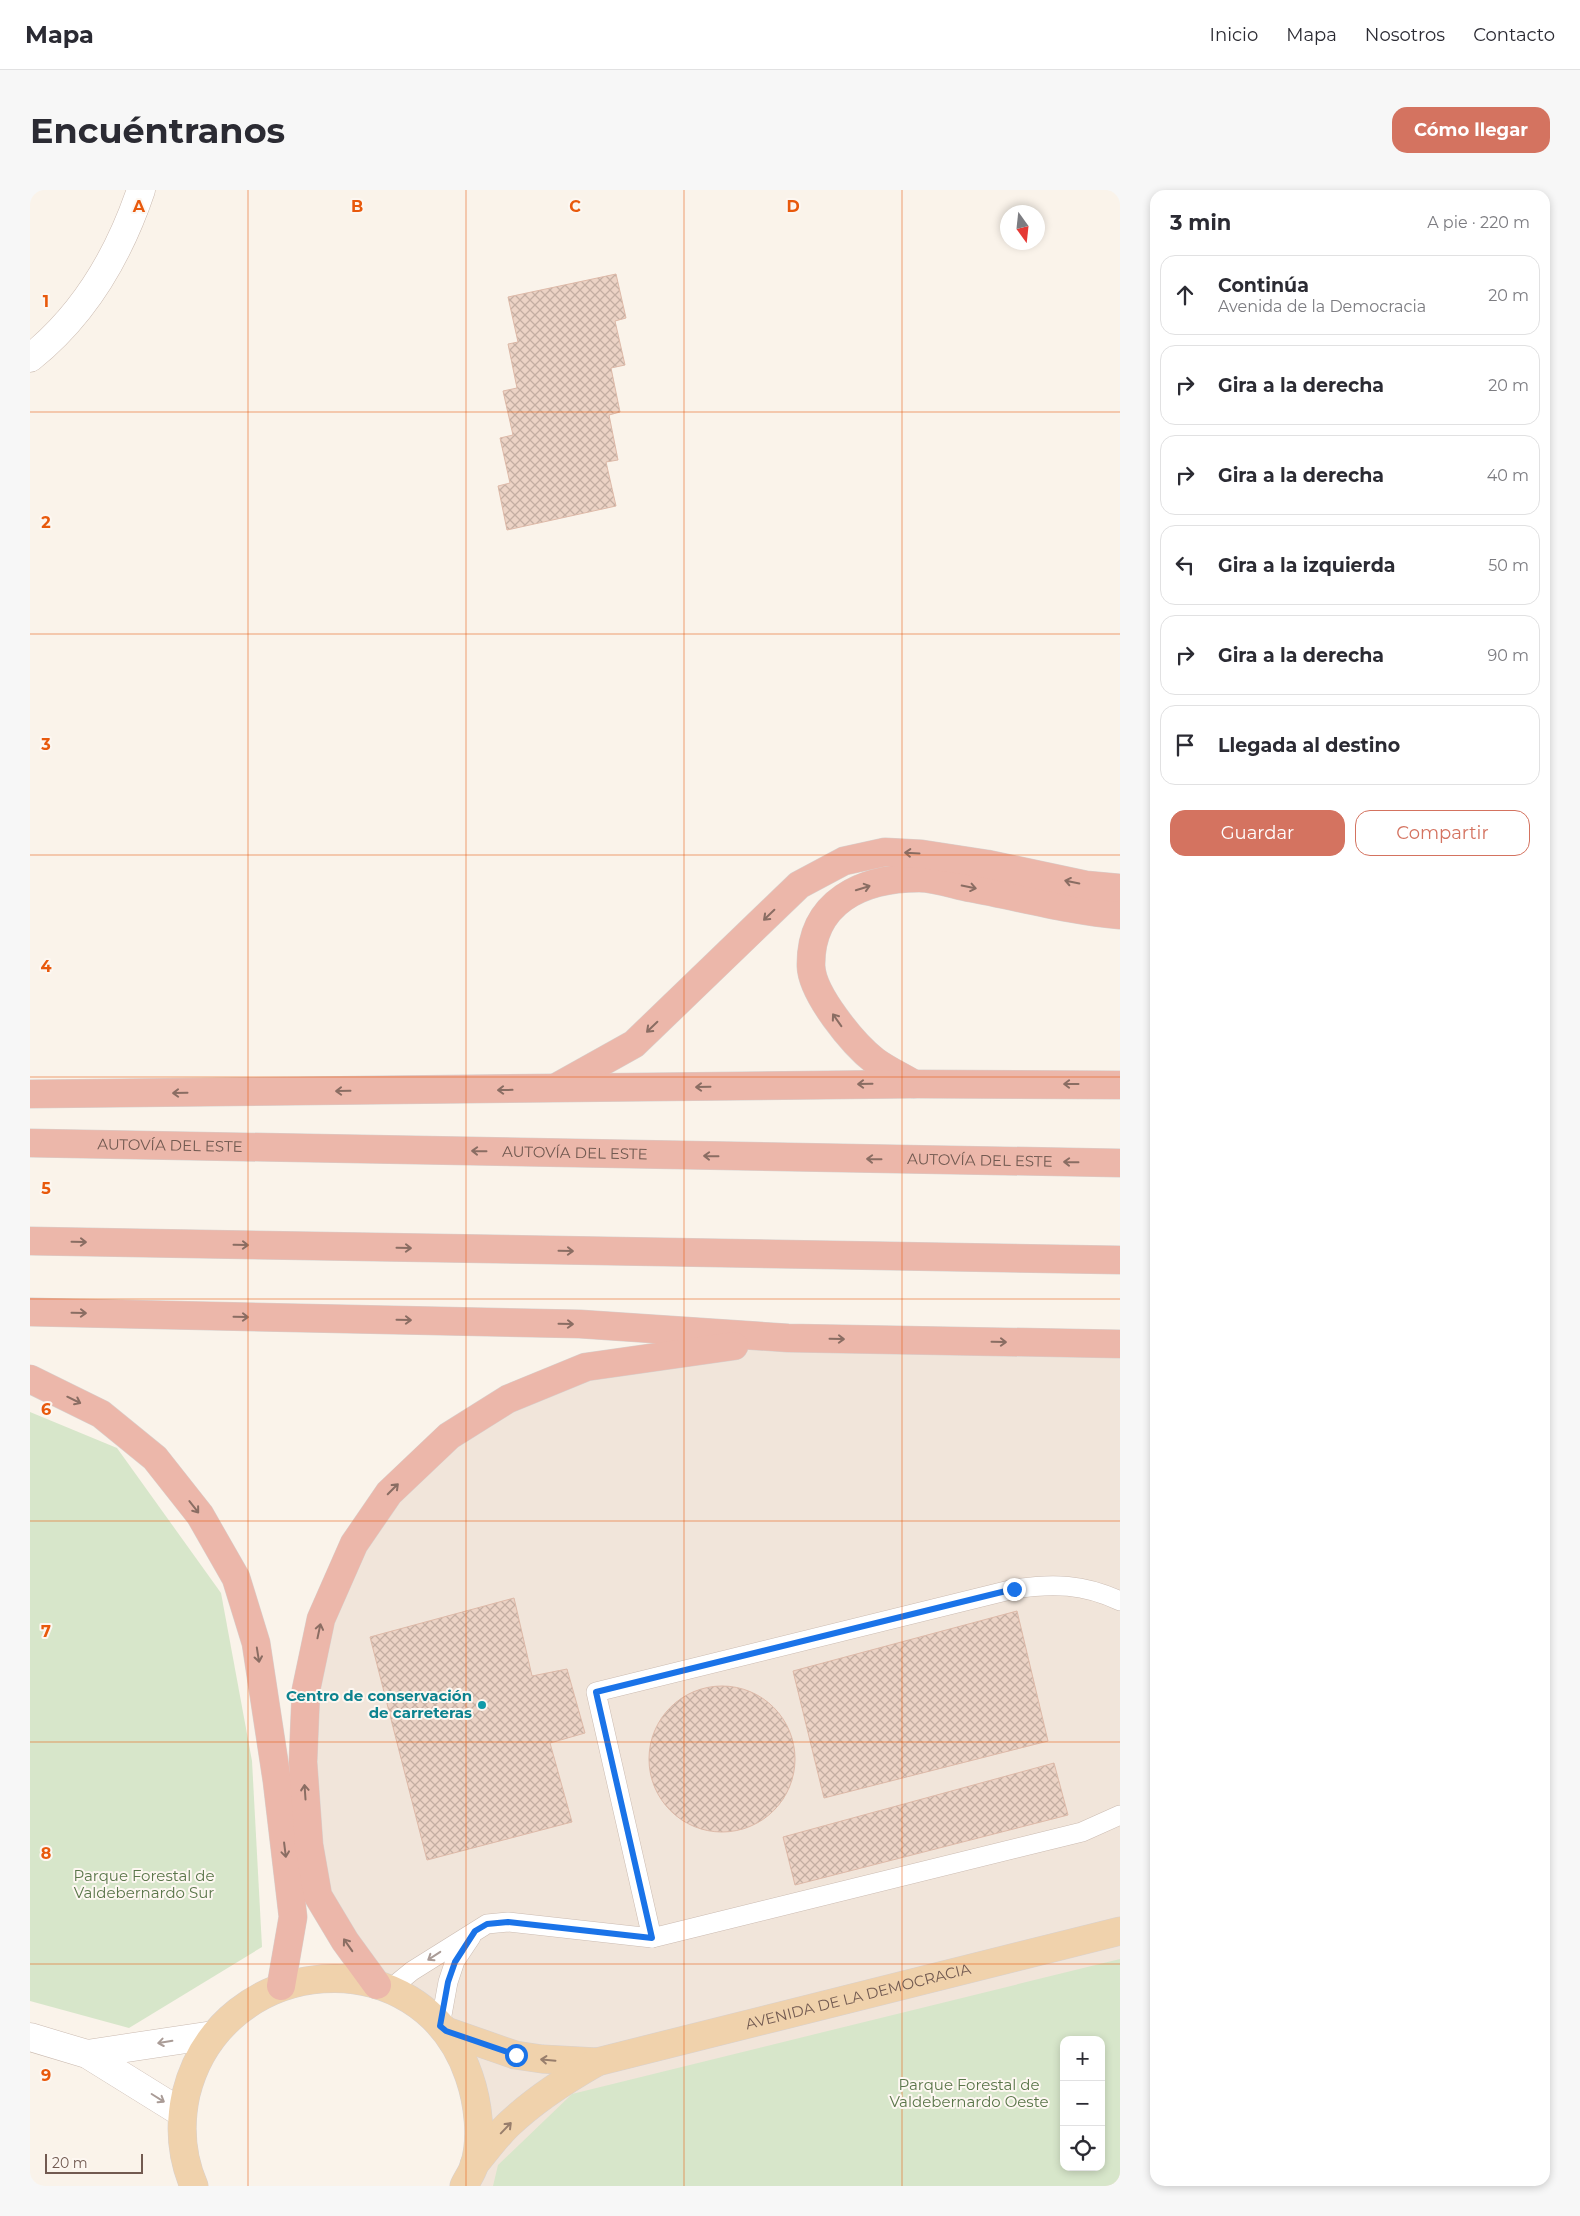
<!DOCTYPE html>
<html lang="es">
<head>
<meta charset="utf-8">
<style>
  body { margin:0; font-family:Montserrat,sans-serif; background:#f7f7f7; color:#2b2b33 }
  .controls { position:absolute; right:15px; bottom:15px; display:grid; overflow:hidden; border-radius:10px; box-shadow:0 2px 8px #0003 }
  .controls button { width:45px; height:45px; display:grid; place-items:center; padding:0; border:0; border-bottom:1px solid #e1e1e2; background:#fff; color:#2b2b33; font:25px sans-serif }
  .compass { position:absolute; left:970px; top:15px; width:45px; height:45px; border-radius:50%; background:#fff; box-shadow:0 2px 8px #0003; rotate:165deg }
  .scale { position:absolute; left:15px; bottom:12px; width:98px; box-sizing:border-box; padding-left:5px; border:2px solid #725a51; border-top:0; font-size:14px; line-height:18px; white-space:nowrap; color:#725a51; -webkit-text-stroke:4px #fdf7f1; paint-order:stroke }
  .stop { position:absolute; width:15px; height:15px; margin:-11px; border:4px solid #1a73e8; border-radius:50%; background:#fff }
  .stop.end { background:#1a73e8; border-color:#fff; box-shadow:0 1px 5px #0008 }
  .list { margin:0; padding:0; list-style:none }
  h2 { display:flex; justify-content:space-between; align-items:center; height:65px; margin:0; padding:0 20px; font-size:21px }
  h2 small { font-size:16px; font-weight:400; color:#7c7c81 }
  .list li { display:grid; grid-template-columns:32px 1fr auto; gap:15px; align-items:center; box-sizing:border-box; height:80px; margin:0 10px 10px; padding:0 10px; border:1px solid #e1e1e2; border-radius:15px }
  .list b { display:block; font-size:19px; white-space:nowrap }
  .list p { margin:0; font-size:16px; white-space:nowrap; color:#7c7c81 }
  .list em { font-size:16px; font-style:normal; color:#7c7c81 }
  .actions { display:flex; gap:10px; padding:15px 20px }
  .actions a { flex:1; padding:11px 0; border:1px solid #d47360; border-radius:15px; text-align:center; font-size:18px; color:#d47360 }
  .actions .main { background:#d47360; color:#fff }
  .icon { flex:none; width:28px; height:28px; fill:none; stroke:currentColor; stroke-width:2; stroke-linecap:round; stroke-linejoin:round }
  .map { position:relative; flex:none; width:1090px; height:1996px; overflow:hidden; border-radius:15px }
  header { display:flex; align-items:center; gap:30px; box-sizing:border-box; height:70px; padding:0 25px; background:#fff; border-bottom:1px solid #e1e1e2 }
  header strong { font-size:24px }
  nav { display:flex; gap:28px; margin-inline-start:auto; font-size:18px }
  .intro { display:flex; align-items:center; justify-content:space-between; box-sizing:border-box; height:120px; padding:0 30px }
  h1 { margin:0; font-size:35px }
  .button { padding:12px 22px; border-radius:15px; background:#d47360; color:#fff; font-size:18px; font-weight:700 }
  main { display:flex; gap:30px; padding:0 30px }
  aside { flex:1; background:#fff; border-radius:15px; box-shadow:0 2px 8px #0003 }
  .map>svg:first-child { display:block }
  .residential { fill:#f1e5da; fill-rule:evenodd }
  .park { fill:#d7e6ca; fill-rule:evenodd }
  .building { fill:url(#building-cross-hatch); stroke:#ddb9a8 }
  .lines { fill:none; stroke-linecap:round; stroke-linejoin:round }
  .service-casing { stroke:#cbbbb1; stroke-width:20 }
  .minor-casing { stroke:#cbbbb1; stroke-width:29 }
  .primary-casing { stroke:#d8d1ce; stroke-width:29 }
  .motorway-casing { stroke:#d8d1ce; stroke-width:29 }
  .service { stroke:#fff; stroke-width:19 }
  .minor { stroke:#fff; stroke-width:28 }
  .primary { stroke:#f0d2ac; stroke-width:28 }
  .motorway { stroke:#ecb7aa; stroke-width:28 }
  .oneway { stroke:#8a6d63 }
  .oneway2 { stroke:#aa9c97 }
  .oneway3 { stroke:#987e6c }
  .route { stroke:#1a73e8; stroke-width:6 }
  .grid { fill:none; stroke:#e8590c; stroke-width:1; stroke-opacity:0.55 }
  .culture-dot { fill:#0f9aa8; stroke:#fdf7f1; stroke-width:2 }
  .labels { text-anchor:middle; stroke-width:4; stroke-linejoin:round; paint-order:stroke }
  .street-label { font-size:15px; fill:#725a51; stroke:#fdf7f1 }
  .culture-label { font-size:15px; font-weight:bold; fill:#0d838f; stroke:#fdf7f1; text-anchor:end }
  .park-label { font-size:15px; fill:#5a764a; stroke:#fdf7f1 }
  .grid-label { font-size:16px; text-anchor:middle; font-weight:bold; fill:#e8590c; stroke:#fdf7f1; stroke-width:4; stroke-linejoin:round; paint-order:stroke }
</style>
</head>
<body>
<header>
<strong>Mapa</strong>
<nav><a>Inicio</a><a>Mapa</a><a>Nosotros</a><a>Contacto</a></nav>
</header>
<div class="intro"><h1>Encuéntranos</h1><a class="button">Cómo llegar</a></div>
<main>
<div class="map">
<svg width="1090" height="1996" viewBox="0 0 1090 1996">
  <defs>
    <pattern id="building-cross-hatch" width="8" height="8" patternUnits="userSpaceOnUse" patternTransform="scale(1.25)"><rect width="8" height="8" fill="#ecd3c5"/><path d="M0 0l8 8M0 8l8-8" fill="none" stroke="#c4aea2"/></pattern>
  </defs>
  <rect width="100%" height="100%" fill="#faf3ea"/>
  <path class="residential" d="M758 1148 1090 1155V1996H434L444 1975 434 1871 315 1751 279 1655 276 1500 324 1354 419 1246 556 1177ZM1034 1850H1071V1977H1034Z"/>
  <g class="park">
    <polygon points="0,1222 87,1258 191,1403 222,1571 232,1757 99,1838 0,1811"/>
    <path d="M1090 1769V1996H463L468 1975 542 1904ZM1034 1850H1071V1977H1034Z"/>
  </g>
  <g class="building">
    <polygon points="586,84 596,128 585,131 595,175 581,178 590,222 579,225 588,270 576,272 586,316 477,340 468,296 480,293 470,248 483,245 473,201 487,198 478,154 488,152 478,107"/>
    <polygon points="484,1408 502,1486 537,1479 555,1543 520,1553 542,1632 397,1670 340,1447"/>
    <polygon points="987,1421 1018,1551 794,1608 763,1481"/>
    <circle cx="692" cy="1569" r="73"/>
    <polygon points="1024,1573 1038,1625 765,1695 753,1647"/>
  </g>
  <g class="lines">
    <defs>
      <g id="service">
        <path d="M622 1748 566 1502 984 1399C1023 1393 1054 1394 1090 1411"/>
        <polyline points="360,1799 382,1781 457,1734 478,1732 622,1748 1052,1642 1090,1625"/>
        <polyline points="410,1836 418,1792 425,1771 441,1747"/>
      </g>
      <g id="minor">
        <path d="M0 168C54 125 89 65 111 0"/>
        <polyline points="0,1847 57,1864 152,1923"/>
        <polyline points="57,1864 183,1845"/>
      </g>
      <g id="primary">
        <polyline points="416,1841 485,1865 512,1869 567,1872"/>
        <path id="s1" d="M444 1975C455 1962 465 1948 477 1936 504 1910 535 1890 567 1872L1090 1741"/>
        <path d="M164 1996C151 1966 149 1936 156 1904 191 1762 391 1745 439 1886 448 1912 453 1949 444 1976 442 1983 437 1989 434 1996"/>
      </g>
      <g id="motorway">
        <path d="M884 894C871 886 857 880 845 871 823 854 782 804 781 776 780 711 833 688 889 688 906 688 925 695 941 698 990 707 1040 721 1090 725"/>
        <polyline points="527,897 604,854 769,695 814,671 855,662 892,664 957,674 1056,695 1090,698"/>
        <polyline points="0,904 884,894 1090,895"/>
        <path id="s2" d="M0 953 1090 973"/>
        <polyline points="0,1051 1090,1070"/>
        <polyline points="0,1122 550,1134 758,1148 1090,1154"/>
        <polyline points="0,1189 71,1224 125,1268 170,1325 206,1388 226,1453 247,1591 263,1727 251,1796"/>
        <polyline points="347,1795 315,1751 288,1706 279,1655 273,1572 276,1500 291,1429 324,1354 359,1303 419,1246 478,1209 556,1177 704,1156"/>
      </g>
    </defs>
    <use href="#service" class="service-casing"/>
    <use href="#minor" class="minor-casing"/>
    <use href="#primary" class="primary-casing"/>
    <use href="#motorway" class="motorway-casing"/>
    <use href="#service" class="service"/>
    <use href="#minor" class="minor"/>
    <use href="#primary" class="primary"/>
    <use href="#motorway" class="motorway"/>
  </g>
  <defs><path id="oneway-shaft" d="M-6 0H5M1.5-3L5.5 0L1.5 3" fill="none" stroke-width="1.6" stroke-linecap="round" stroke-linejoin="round" transform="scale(1.25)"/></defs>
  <g class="oneway">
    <use href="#oneway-shaft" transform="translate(882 663) rotate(-177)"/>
    <use href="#oneway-shaft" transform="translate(1042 692) rotate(-168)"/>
    <use href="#oneway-shaft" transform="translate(939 697) rotate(11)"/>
    <use href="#oneway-shaft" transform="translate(833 698) rotate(-17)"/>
    <use href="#oneway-shaft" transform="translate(739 725) rotate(136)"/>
    <use href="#oneway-shaft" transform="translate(807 830) rotate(-125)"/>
    <use href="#oneway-shaft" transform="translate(622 837) rotate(136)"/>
    <use href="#oneway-shaft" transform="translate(835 894) rotate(179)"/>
    <use href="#oneway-shaft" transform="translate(1041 894) rotate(-180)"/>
    <use href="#oneway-shaft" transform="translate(673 897) rotate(179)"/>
    <use href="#oneway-shaft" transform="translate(475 900) rotate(179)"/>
    <use href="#oneway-shaft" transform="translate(313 901) rotate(179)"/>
    <use href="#oneway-shaft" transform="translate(150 903) rotate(179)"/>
    <use href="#oneway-shaft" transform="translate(449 961) rotate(-179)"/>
    <use href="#oneway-shaft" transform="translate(681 966) rotate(-179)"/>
    <use href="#oneway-shaft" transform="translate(844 969) rotate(-179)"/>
    <use href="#oneway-shaft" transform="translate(1041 972) rotate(-179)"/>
    <use href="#oneway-shaft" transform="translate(49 1052) rotate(1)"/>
    <use href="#oneway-shaft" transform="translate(211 1055) rotate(1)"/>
    <use href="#oneway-shaft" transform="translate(374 1058) rotate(1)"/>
    <use href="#oneway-shaft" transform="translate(536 1061) rotate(1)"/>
    <use href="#oneway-shaft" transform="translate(49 1123) rotate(1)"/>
    <use href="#oneway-shaft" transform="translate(211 1127) rotate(1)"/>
    <use href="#oneway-shaft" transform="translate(374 1130) rotate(1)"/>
    <use href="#oneway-shaft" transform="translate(536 1134) rotate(1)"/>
    <use href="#oneway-shaft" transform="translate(807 1149) rotate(1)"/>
    <use href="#oneway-shaft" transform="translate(969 1152) rotate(1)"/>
    <use href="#oneway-shaft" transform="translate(44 1210) rotate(26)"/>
    <use href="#oneway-shaft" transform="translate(363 1299) rotate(-45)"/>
    <use href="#oneway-shaft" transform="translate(164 1317) rotate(52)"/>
    <use href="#oneway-shaft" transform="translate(289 1441) rotate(-78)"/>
    <use href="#oneway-shaft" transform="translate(228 1465) rotate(81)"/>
    <use href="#oneway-shaft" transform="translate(275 1602) rotate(-94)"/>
    <use href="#oneway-shaft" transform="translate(255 1660) rotate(83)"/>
    <use href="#oneway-shaft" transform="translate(318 1755) rotate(-125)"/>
  </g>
  <g class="oneway2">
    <use href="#oneway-shaft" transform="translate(404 1766) rotate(147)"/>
    <use href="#oneway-shaft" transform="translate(135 1852) rotate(171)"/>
    <use href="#oneway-shaft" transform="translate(128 1908) rotate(32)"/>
  </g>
  <g class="oneway3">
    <use href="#oneway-shaft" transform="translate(518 1870) rotate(-175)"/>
    <use href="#oneway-shaft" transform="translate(476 1938) rotate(-46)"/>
  </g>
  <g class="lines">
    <polyline class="route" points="486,1865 416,1841 410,1836 418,1792 425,1772 445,1741 457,1734 478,1732 622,1748 566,1502 984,1399"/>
  </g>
  <path class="grid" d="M218 0V1996M436 0V1996M654 0V1996M872 0V1996M0 222H1090M0 444H1090M0 665H1090M0 887H1090M0 1109H1090M0 1331H1090M0 1552H1090M0 1774H1090"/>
  <circle class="culture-dot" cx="452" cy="1515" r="5"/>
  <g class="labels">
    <g class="street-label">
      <text dy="5" stroke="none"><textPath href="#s2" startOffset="140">AUTOVÍA DEL ESTE</textPath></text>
      <text dy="5" stroke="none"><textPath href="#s2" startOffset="545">AUTOVÍA DEL ESTE</textPath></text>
      <text dy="5" stroke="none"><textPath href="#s2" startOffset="950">AUTOVÍA DEL ESTE</textPath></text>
      <text dy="5" stroke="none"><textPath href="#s1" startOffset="431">AVENIDA DE LA DEMOCRACIA</textPath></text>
    </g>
    <g class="culture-label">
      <text x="442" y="1511">Centro de conservación<tspan x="442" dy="17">de carreteras</tspan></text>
    </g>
    <g class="park-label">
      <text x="114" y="1691">Parque Forestal de<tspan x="114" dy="17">Valdebernardo Sur</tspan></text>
      <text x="939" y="1900">Parque Forestal de<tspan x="939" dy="17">Valdebernardo Oeste</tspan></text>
    </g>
  </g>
  <g class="grid-label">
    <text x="109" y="22">A</text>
    <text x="327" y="22">B</text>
    <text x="545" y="22">C</text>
    <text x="763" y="22">D</text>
    <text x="16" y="117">1</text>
    <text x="16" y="338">2</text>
    <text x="16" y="560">3</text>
    <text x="16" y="782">4</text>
    <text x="16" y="1004">5</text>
    <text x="16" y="1225">6</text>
    <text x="16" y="1447">7</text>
    <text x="16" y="1669">8</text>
    <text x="16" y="1891">9</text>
  </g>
</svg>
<div class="controls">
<button>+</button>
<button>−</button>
<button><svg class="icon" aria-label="locate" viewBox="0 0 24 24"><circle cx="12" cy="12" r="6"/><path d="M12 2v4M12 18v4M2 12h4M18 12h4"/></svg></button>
</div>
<svg class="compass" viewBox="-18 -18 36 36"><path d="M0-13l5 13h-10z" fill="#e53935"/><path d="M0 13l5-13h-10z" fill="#7c7c81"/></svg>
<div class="scale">20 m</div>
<div class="stop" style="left:486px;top:1865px"></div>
<div class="stop end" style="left:984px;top:1399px"></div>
</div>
<aside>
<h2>3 min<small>A pie · 220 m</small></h2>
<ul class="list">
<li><svg class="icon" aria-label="ahead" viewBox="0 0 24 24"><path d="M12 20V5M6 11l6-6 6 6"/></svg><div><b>Continúa</b><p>Avenida de la Democracia</p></div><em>20 m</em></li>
<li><svg class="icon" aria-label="right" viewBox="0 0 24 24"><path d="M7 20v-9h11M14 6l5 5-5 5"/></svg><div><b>Gira a la derecha</b></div><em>20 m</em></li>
<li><svg class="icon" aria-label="right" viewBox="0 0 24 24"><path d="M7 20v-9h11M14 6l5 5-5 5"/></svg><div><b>Gira a la derecha</b></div><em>40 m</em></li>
<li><svg class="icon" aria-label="left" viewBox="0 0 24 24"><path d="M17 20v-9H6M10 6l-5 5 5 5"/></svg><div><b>Gira a la izquierda</b></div><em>50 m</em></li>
<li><svg class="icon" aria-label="right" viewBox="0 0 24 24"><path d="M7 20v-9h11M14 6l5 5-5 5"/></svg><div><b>Gira a la derecha</b></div><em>90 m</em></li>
<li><svg class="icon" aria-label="arrive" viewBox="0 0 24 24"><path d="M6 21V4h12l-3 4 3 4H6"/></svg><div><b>Llegada al destino</b></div></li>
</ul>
<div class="actions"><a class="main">Guardar</a><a>Compartir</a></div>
</aside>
</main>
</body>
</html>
